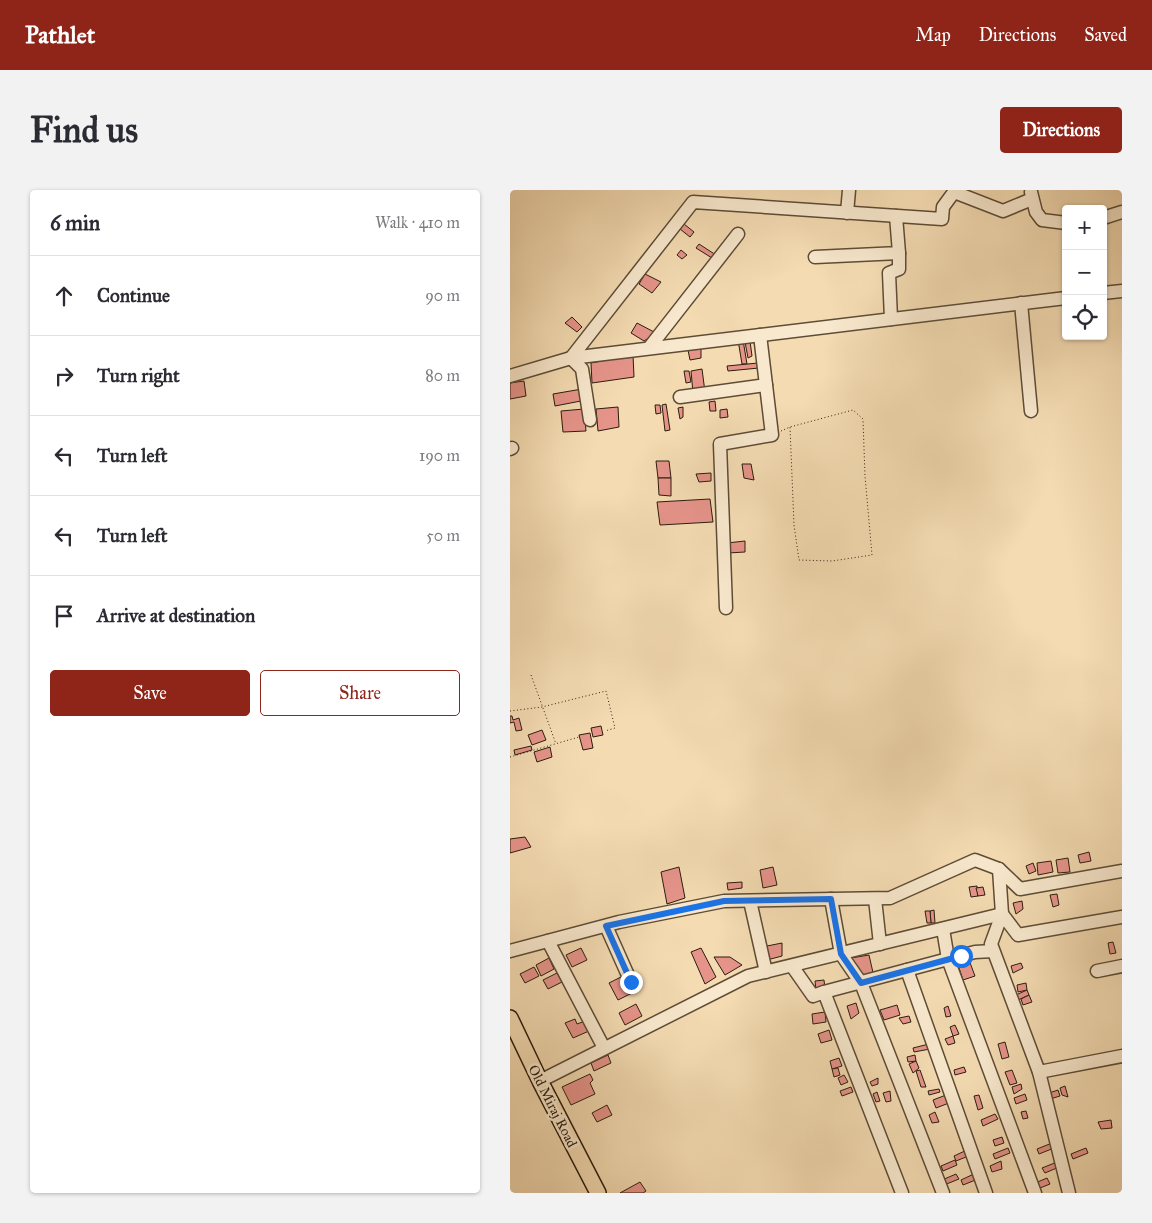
<!DOCTYPE html>
<html lang="en">
<head>
<meta charset="utf-8">
<style>
  body { margin:0; font-family:"IM FELL Great Primer",serif; background:#f2f2f3; color:#2b2b33 }
  .controls { position:absolute; right:15px; top:15px; display:grid; overflow:hidden; border-radius:5px; box-shadow:0 1px 4px #0004 }
  .controls button { width:45px; height:45px; display:grid; place-items:center; padding:0; border:0; border-bottom:1px solid #e1e1e2; background:#fff; color:#2b2b33; font:25px sans-serif }
  .stop { position:absolute; width:15px; height:15px; margin:-11px; border:4px solid #1a73e8; border-radius:50%; background:#fff }
  .stop.end { background:#1a73e8; border-color:#fff; box-shadow:0 1px 5px #0008 }
  .list { margin:0; padding:0; list-style:none }
  h2 { display:flex; justify-content:space-between; align-items:center; height:65px; margin:0; padding:0 20px; font-size:21px }
  h2 small { font-size:16px; font-weight:400; color:#7c7c81 }
  .list li { display:grid; grid-template-columns:32px 1fr auto; gap:15px; align-items:center; box-sizing:border-box; height:80px; padding:0 20px; border-top:1px solid #e1e1e2 }
  .list b { display:block; font-size:19px; white-space:nowrap }
  .list em { font-size:16px; font-style:normal; color:#7c7c81 }
  .actions { display:flex; gap:10px; padding:15px 20px }
  .actions a { flex:1; padding:11px 0; border:1px solid #8f2418; border-radius:5px; text-align:center; font-size:18px; color:#8f2418 }
  .actions .main { background:#8f2418; color:#fff }
  .icon { flex:none; width:28px; height:28px; fill:none; stroke:currentColor; stroke-width:2; stroke-linecap:round; stroke-linejoin:round }
  .map { position:relative; flex:none; width:612px; height:1003px; overflow:hidden; border-radius:5px }
  header { display:flex; align-items:center; gap:30px; box-sizing:border-box; height:70px; padding:0 25px; background:#8f2418; color:#fff }
  header strong { font-size:24px }
  nav { display:flex; gap:28px; margin-inline-start:auto; font-size:18px }
  .intro { display:flex; align-items:center; justify-content:space-between; box-sizing:border-box; height:120px; padding:0 30px }
  h1 { margin:0; font-size:35px }
  .button { padding:12px 22px; border-radius:5px; background:#8f2418; color:#fff; font-size:18px; font-weight:700 }
  main { display:flex; gap:30px; padding:0 30px }
  aside { flex:1; background:#fff; border-radius:5px; box-shadow:0 1px 4px #0004 }
  .map>svg:first-child { display:block }
  .building { fill:#e6948a; stroke:#2b1d0d }
  .lines { fill:none; stroke-linecap:round; stroke-linejoin:round }
  .minor-casing { stroke:#5d4c36; stroke-width:15 }
  .major-casing { stroke:#2b1d0d; stroke-width:18 }
  .path { stroke:#2b1d0d; stroke-width:1; stroke-dasharray:1 2.5; stroke-linecap:butt }
  .minor { stroke:#f8e8cd; stroke-width:12 }
  .major { stroke:#f4dbb2; stroke-width:15 }
  .route { stroke:#1a73e8; stroke-width:6 }
  .labels { text-anchor:middle; stroke-width:5; stroke-linejoin:round; paint-order:stroke }
  .street-label { font-size:14px; fill:#2b1d0d; stroke:#f8e8cd }
</style>
</head>
<body>
<header>
<strong>Pathlet</strong>
<nav><a>Map</a><a>Directions</a><a>Saved</a></nav>
</header>
<div class="intro"><h1>Find us</h1><a class="button">Directions</a></div>
<main>
<aside>
<h2>6 min<small>Walk · 410 m</small></h2>
<ul class="list">
<li><svg class="icon" aria-label="ahead" viewBox="0 0 24 24"><path d="M12 20V5M6 11l6-6 6 6"/></svg><div><b>Continue</b></div><em>90 m</em></li>
<li><svg class="icon" aria-label="right" viewBox="0 0 24 24"><path d="M7 20v-9h11M14 6l5 5-5 5"/></svg><div><b>Turn right</b></div><em>80 m</em></li>
<li><svg class="icon" aria-label="left" viewBox="0 0 24 24"><path d="M17 20v-9H6M10 6l-5 5 5 5"/></svg><div><b>Turn left</b></div><em>190 m</em></li>
<li><svg class="icon" aria-label="left" viewBox="0 0 24 24"><path d="M17 20v-9H6M10 6l-5 5 5 5"/></svg><div><b>Turn left</b></div><em>50 m</em></li>
<li><svg class="icon" aria-label="arrive" viewBox="0 0 24 24"><path d="M6 21V4h12l-3 4 3 4H6"/></svg><div><b>Arrive at destination</b></div></li>
</ul>
<div class="actions"><a class="main">Save</a><a>Share</a></div>
</aside>
<div class="map">
<svg width="612" height="1003" viewBox="0 0 612 1003">
  <rect width="100%" height="100%" fill="#f4dbb2"/>
  <filter id="stains"><feTurbulence type="fractalNoise" baseFrequency=".004" numOctaves="4"/><feColorMatrix values="0 0 0 0 .2 0 0 0 0 .09 0 0 0 0 .02 0 0 0 .5 -.17"/></filter>
  <radialGradient id="worn" r=".72"><stop offset=".6" stop-color="#630" stop-opacity="0"/><stop offset="1" stop-color="#630" stop-opacity=".3"/></radialGradient>
  <g class="building">
    <polygon points="174,34 184,42 180,47 170,39"/>
    <polygon points="189,54 206,65 202,68 186,58"/>
    <polygon points="171,60 177,65 172,69 167,65"/>
    <polygon points="135,84 151,92 142,103 129,94"/>
    <polygon points="62,127 72,137 67,142 55,133"/>
    <polygon points="127,133 146,143 134,151 121,143"/>
    <polygon points="228,150 233,150 237,174 232,174"/>
    <polygon points="240,151 242,166 238,168 235,152"/>
    <polygon points="191,158 191,168 180,170 178,160"/>
    <polygon points="123,165 124,187 82,193 81,173"/>
    <polygon points="248,173 249,178 218,181 217,176"/>
    <polygon points="192,179 195,202 183,203 181,181"/>
    <polygon points="174,181 179,181 181,192 176,193"/>
    <polygon points="14,191 16,206 0,209 0,193"/>
    <polygon points="72,199 76,210 45,216 43,204"/>
    <polygon points="205,211 206,221 200,221 199,212"/>
    <polygon points="156,214 160,240 155,241 152,215"/>
    <polygon points="145,215 150,215 151,223 146,224"/>
    <polygon points="108,217 109,237 88,241 86,219"/>
    <polygon points="173,217 173,227 170,229 168,218"/>
    <polygon points="74,219 76,241 53,242 51,221"/>
    <polygon points="217,219 218,227 210,228 210,220"/>
    <polygon points="146,271 159,271 161,288 148,288"/>
    <polygon points="232,274 241,274 244,290 234,288"/>
    <polygon points="201,283 201,291 189,292 186,284"/>
    <polygon points="148,288 161,288 161,306 149,305"/>
    <polygon points="200,309 203,332 150,335 147,312"/>
    <polygon points="235,351 235,362 218,363 217,353"/>
    <polygon points="0,526 2,526 3,530 9,528 12,540 6,541 4,532 0,533"/>
    <polygon points="91,536 93,545 83,547 81,538"/>
    <polygon points="32,540 36,550 22,555 18,545"/>
    <polygon points="80,543 83,558 73,560 69,545"/>
    <polygon points="21,556 22,560 5,565 4,560"/>
    <polygon points="40,557 42,567 27,572 24,562"/>
    <polygon points="15,647 21,657 0,663 0,649"/>
    <polygon points="579,662 581,671 570,673 568,665"/>
    <polygon points="558,668 560,682 548,683 546,670"/>
    <polygon points="541,671 543,682 528,685 527,673"/>
    <polygon points="523,673 526,681 519,684 516,676"/>
    <polygon points="169,677 175,708 157,714 151,682"/>
    <polygon points="263,677 267,695 253,698 250,680"/>
    <polygon points="232,692 232,698 218,700 217,693"/>
    <polygon points="467,696 468,706 461,707 459,697"/>
    <polygon points="473,697 475,705 468,706 466,698"/>
    <polygon points="547,704 549,715 543,717 540,705"/>
    <polygon points="512,711 513,719 506,724 503,713"/>
    <polygon points="424,720 425,733 421,733 420,721"/>
    <polygon points="415,721 420,721 421,733 417,733"/>
    <polygon points="603,752 606,763 600,764 598,753"/>
    <polygon points="272,753 272,766 257,770 257,756"/>
    <polygon points="71,758 77,770 62,777 56,765"/>
    <polygon points="191,758 206,787 195,794 181,762"/>
    <polygon points="359,765 364,787 346,791 341,768"/>
    <polygon points="204,767 220,767 232,775 215,785"/>
    <polygon points="39,768 44,779 31,786 26,775"/>
    <polygon points="459,770 465,786 453,790 449,778 454,771"/>
    <polygon points="511,773 513,778 503,783 501,776"/>
    <polygon points="24,777 29,786 15,793 10,784"/>
    <polygon points="49,782 54,791 38,799 33,790"/>
    <polygon points="113,786 122,803 108,810 99,793"/>
    <polygon points="314,790 315,799 306,800 305,791"/>
    <polygon points="516,793 517,800 508,802 507,795"/>
    <polygon points="517,800 519,805 508,810 506,805"/>
    <polygon points="519,805 522,812 513,815 511,809"/>
    <polygon points="346,813 349,823 341,829 337,816"/>
    <polygon points="126,814 132,826 115,835 109,823"/>
    <polygon points="387,815 390,825 374,830 370,820"/>
    <polygon points="438,816 441,826 436,827 434,818"/>
    <polygon points="315,822 316,832 303,834 302,824"/>
    <polygon points="399,826 401,832 393,834 389,828"/>
    <polygon points="65,829 67,834 75,831 79,841 63,848 55,833"/>
    <polygon points="445,835 449,844 443,846 440,837"/>
    <polygon points="319,840 322,850 311,853 308,844"/>
    <polygon points="443,846 445,853 438,855 435,849"/>
    <polygon points="495,852 499,867 492,869 488,854"/>
    <polygon points="419,854 420,859 404,862 403,858"/>
    <polygon points="98,865 101,873 84,881 81,873"/>
    <polygon points="405,865 406,871 398,872 397,867"/>
    <polygon points="329,868 332,876 322,879 320,871"/>
    <polygon points="406,871 409,878 403,883 399,874"/>
    <polygon points="454,877 456,882 445,885 444,880"/>
    <polygon points="328,878 330,885 324,887 322,879"/>
    <polygon points="410,880 416,897 411,897 406,881"/>
    <polygon points="502,880 507,893 500,895 495,882"/>
    <polygon points="80,884 83,890 80,893 85,904 61,915 52,897"/>
    <polygon points="334,885 338,892 331,895 328,888"/>
    <polygon points="368,888 368,894 362,896 360,892"/>
    <polygon points="511,894 512,899 504,904 502,897"/>
    <polygon points="555,896 558,907 552,905 550,898"/>
    <polygon points="341,897 343,902 332,906 330,901"/>
    <polygon points="429,899 430,902 419,905 418,901"/>
    <polygon points="548,900 550,906 540,909 539,903"/>
    <polygon points="380,901 381,911 376,912 373,903"/>
    <polygon points="367,902 370,911 366,912 363,904"/>
    <polygon points="515,904 517,910 506,914 504,908"/>
    <polygon points="436,905 439,913 426,918 423,910"/>
    <polygon points="469,905 473,918 468,920 464,906"/>
    <polygon points="97,915 102,925 87,932 82,923"/>
    <polygon points="516,921 518,928 513,929 511,922"/>
    <polygon points="425,922 429,932 422,933 419,925"/>
    <polygon points="485,924 488,929 473,936 471,930"/>
    <polygon points="601,930 602,938 591,939 588,932"/>
    <polygon points="492,947 494,953 485,956 483,950"/>
    <polygon points="542,953 544,958 529,964 527,959"/>
    <polygon points="498,958 500,963 485,969 483,964"/>
    <polygon points="576,958 578,963 563,969 561,964"/>
    <polygon points="459,959 461,965 446,971 444,966"/>
    <polygon points="445,970 447,975 433,981 431,976"/>
    <polygon points="491,971 492,979 482,982 480,976"/>
    <polygon points="547,972 549,977 535,983 532,978"/>
    <polygon points="466,983 468,989 453,995 451,990"/>
    <polygon points="446,984 449,989 434,995 432,990"/>
    <polygon points="537,988 540,994 525,1000 523,994"/>
    <polygon points="130,992 136,1001 133,1003 110,1003"/>
  </g>
  <g class="lines">
    <defs>
      <g id="minor">
        <polyline points="444,0 444,2 493,21 522,9"/>
        <polyline points="521,2 526,22 532,30 556,33"/>
        <polyline points="337,23 339,0"/>
        <polyline points="593,28 612,22"/>
        <polyline points="305,67 389,63 386,26"/>
        <polyline points="593,103 612,101"/>
        <polyline points="511,113 521,221"/>
        <polyline points="381,129 379,83 389,79 389,63"/>
        <polyline points="139,158 228,44"/>
        <polyline points="61,168 183,12 432,29 433,17 444,2"/>
        <polyline points="61,168 72,179 80,230"/>
        <polyline points="0,186 61,168 556,108"/>
        <polyline points="170,207 256,195"/>
        <polyline points="0,259 2,258"/>
        <polyline points="216,418 210,254 262,245 250,145"/>
        <polyline points="489,679 492,724 481,754 529,882 612,866"/>
        <polyline points="321,709 331,764 351,793 433,1003"/>
        <polyline points="365,709 370,754"/>
        <polyline points="240,711 256,782"/>
        <polyline points="96,736 121,792"/>
        <polyline points="433,739 438,769 465,762 483,761"/>
        <polyline points="38,751 94,858"/>
        <polyline points="0,761 109,732 214,711 380,708 465,670 489,679 510,699 612,681"/>
        <polyline points="282,776 303,806 314,802 392,1003"/>
        <polyline points="397,780 476,1003"/>
        <polyline points="587,781 612,776"/>
        <polyline points="314,802 438,769 525,1003"/>
        <polyline points="529,882 559,1003"/>
        <polyline points="30,891 238,786 492,724 508,745 612,727"/>
      </g>
      <polyline id="major" points="0,828 30,891 88,1003"/>
    </defs>
    <use href="#minor" class="minor-casing"/>
    <use href="#major" class="major-casing"/>
    <g class="path">
      <polyline points="271,241 280,237 343,220 353,229 355,286 362,365 322,371 289,370 284,335 280,237"/>
      <polyline points="21,485 46,554"/>
      <polyline points="0,521 32,517 96,501 105,538 95,541"/>
      <polyline points="0,567 69,547"/>
    </g>
    <use href="#minor" class="minor"/>
    <use href="#major" class="major"/>
  </g>
  <g class="lines">
    <polyline class="route" points="121,792 96,736 214,711 321,709 331,764 351,793 451,766"/>
  </g>
  <g class="labels">
    <g class="street-label">
      <text transform="translate(43 916) rotate(63)" y="5">Old Miraj Road</text>
    </g>
  </g>
  <rect width="100%" height="100%" filter="url(#stains)"/>
  <rect width="100%" height="100%" fill="url(#worn)"/>
</svg>
<div class="controls">
<button>+</button>
<button>−</button>
<button><svg class="icon" aria-label="locate" viewBox="0 0 24 24"><circle cx="12" cy="12" r="6"/><path d="M12 2v4M12 18v4M2 12h4M18 12h4"/></svg></button>
</div>
<div class="stop" style="left:451px;top:766px"></div>
<div class="stop end" style="left:121px;top:792px"></div>
</div>
</main>
</body>
</html>
